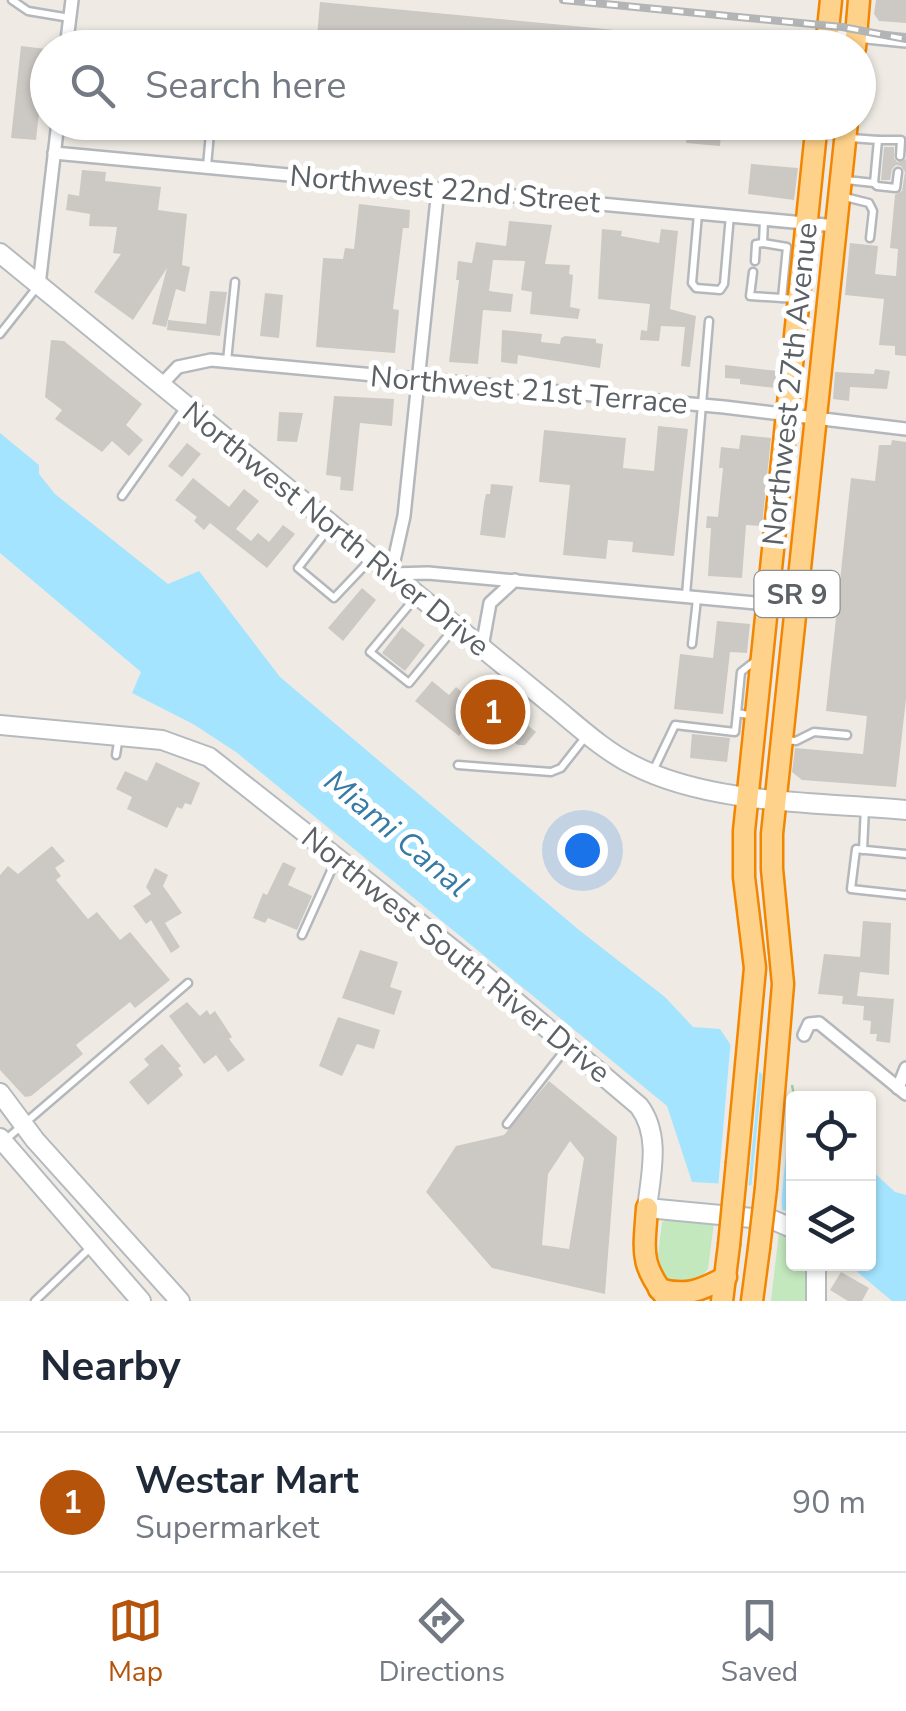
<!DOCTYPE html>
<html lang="en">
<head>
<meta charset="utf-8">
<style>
  body { margin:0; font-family:"Nunito Sans",sans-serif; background:#f6f6f7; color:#1f2937 }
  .controls { position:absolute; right:30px; bottom:30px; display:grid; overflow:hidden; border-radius:10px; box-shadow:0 2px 8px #0004 }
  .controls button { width:90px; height:90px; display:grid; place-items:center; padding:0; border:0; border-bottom:2px solid #e0e1e3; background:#fff; color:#1f2937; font:50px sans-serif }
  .you { position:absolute; left:582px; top:850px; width:35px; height:35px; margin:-25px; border:8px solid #fff; border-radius:50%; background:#1a73e8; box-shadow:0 0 0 15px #1a73e833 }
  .badge { display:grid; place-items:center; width:65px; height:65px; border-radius:50%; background:#b45309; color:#fff; font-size:32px; font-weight:700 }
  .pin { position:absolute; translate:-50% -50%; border:5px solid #fff; box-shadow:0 2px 10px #0006 }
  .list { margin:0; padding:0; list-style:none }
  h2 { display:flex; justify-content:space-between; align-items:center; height:130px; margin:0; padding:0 40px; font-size:42px }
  h2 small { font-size:32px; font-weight:400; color:#747a83 }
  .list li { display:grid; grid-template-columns:65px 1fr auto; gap:30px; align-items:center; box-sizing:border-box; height:140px; padding:0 40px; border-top:2px solid #e0e1e3 }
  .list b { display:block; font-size:38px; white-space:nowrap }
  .list p { margin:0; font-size:32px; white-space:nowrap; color:#747a83 }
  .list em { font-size:32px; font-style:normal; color:#747a83 }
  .icon { flex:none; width:55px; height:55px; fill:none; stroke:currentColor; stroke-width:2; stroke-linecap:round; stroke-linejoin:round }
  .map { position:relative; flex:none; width:906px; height:1301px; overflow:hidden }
  .search { position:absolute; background:#fff; box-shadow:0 2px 8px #0004; left:30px; right:30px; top:30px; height:110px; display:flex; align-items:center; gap:25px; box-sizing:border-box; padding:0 35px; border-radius:55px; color:#747a83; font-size:38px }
  .sheet { height:270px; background:#fff }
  nav { display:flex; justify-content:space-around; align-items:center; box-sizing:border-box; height:140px; border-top:2px solid #e0e1e3; background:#fff; font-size:28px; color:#747a83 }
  nav a { display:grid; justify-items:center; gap:5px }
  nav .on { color:#b45309 }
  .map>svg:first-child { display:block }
  .green { fill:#c4e8be }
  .water { fill:#a4e4ff }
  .pier { fill:#efebe4 }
  .building { fill:#ccc8c3; fill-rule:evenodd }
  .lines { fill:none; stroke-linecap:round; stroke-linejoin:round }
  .lane-casing { stroke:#b4b8bc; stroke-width:11 }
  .street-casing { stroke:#b4b8bc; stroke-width:16 }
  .secondary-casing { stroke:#b5babf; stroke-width:22 }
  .highway-casing { stroke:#f38600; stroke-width:25 }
  .path { stroke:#9acfa1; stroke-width:2.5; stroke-dasharray:10 5; stroke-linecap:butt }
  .lane { stroke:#fff; stroke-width:6 }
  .street { stroke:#fff; stroke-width:11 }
  .secondary { stroke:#fff; stroke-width:18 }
  .highway { stroke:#ffd28b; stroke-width:20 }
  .rail-casing { stroke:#b3b4b5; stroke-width:8 }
  .rail { stroke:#fff; stroke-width:4; stroke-dasharray:11; stroke-linecap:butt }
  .highway-bridge-casing { stroke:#f38600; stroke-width:25; stroke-linecap:butt }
  .highway-bridge { stroke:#ffd28b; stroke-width:20 }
  .labels { text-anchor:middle; stroke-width:10; stroke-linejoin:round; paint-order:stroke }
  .shield { fill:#fff; stroke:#8d9093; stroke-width:2.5 }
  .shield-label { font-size:28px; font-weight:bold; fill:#5c6165 }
  .street-label { font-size:30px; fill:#5c6165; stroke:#fff }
  .water-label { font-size:32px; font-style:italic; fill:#357ba6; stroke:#fff }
</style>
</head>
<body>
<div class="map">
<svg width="906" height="1301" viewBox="0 0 906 1301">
  <rect width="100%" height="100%" fill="#efebe4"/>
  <g class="green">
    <path d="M672 1219 714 1222 708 1269C696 1283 684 1284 667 1281L662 1274 658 1255 662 1222Z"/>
    <polygon points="779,1231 793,1240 794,1264 807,1264 807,1301 771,1301"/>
  </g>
  <g class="water">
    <polygon points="0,433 39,465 39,474 55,494 168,584 199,571 280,677 579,930 665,997 693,1027 720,1029 732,1047 793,1102 793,1211 782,1210 781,1187 692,1182 667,1106 236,752 193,724 132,693 141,672 0,553"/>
    <polygon points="869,1168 895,1192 906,1195 906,1301 892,1301 848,1264 868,1264"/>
  </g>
  <g class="pier">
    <polygon points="731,1038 760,1065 748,1190 718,1188"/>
    <polygon points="763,1068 792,1093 780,1214 776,1192 751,1190"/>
  </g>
  <g class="building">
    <polygon points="876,0 906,0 906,23 879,21 874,14"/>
    <polygon points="320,2 720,40 719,48 316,48"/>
    <polygon points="21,46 46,49 36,140 11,138"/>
    <polygon points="135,122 200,122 187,133 164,138 152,135"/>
    <polygon points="688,122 722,122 720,146 686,143"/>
    <polygon points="884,147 894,147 894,158 897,162 906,159 906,356 895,355 895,346 879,345 884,299 845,295 850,243 878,246 875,274 896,276 898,249 890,248 895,195 902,191 905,172 901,166 896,165 892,169 890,180 881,180"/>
    <polygon points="751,164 798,168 794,200 748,194"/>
    <polygon points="82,170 106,172 105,181 161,187 158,210 187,214 182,265 190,267 185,292 176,289 166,327 152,324 167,268 133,320 94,292 121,254 113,253 117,227 89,226 90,214 66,210 68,194 79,196"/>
    <polygon points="359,204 410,210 409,228 403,228 393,309 399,310 395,353 316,347 323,258 343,259 345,248 354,249"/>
    <polygon points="509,221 552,225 545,264 570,265 569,274 573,275 570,307 580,309 578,319 530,314 532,292 521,290 525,261 493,260 489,291 513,294 511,312 483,310 478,364 449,362 459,280 456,280 458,261 472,263 476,242 506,246"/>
    <polygon points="602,229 622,231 621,236 659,243 661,229 678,231 670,309 696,316 690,367 681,366 685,327 661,326 659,341 640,340 641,330 647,331 650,304 598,299"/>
    <polygon points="210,291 227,292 220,336 167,330 168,320 206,324"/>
    <polygon points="265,293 283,295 279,338 260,336"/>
    <polygon points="502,330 542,334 541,342 560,344 561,338 565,336 596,339 596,343 603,344 600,368 518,355 517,364 501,362"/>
    <polygon points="51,340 64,341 142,404 126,425 143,440 129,456 112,441 102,452 55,419 62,410 45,397"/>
    <polygon points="725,365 778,371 776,388 740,384 740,379 725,378"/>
    <polygon points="875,369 890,371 887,389 850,387 849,401 833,399 835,372 874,374"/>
    <polygon points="334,396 394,399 392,426 360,423 353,491 340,490 341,477 326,475"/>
    <polygon points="279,412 303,413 297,442 277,441"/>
    <polygon points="658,426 688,429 674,556 632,552 633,542 608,540 606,559 563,555 570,485 539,482 544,430 626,438 623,468 654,471"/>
    <polygon points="741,435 771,438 762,526 746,525 742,578 708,576 711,528 706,528 707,516 718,517 723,468 719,468 721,447 739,449"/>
    <polygon points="892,440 906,442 906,699 896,787 802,780 792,772 795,748 863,754 867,716 826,711 851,478 875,481 879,445 891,445"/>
    <polygon points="187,443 201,454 182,477 168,466"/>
    <polygon points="193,478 229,507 244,489 259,501 236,529 251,541 258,533 269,542 283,525 295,534 267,568 210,523 204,530 194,521 197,517 175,500"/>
    <polygon points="491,484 513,486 505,538 480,535 484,503 486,494 490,494"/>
    <polygon points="362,588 376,600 343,641 328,628"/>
    <polygon points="717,621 750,624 747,653 730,652 723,714 674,709 680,654 713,658"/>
    <polygon points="402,627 425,645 405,671 382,653"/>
    <polygon points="432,681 449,695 456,687 482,709 496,691 514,704 509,710 536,732 525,745 518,745 475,716 459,736 415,701"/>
    <polygon points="692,734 730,738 727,762 690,758"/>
    <polygon points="156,762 200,783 191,805 185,803 182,809 177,807 167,828 127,809 132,797 116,789 125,771 147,781"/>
    <polygon points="52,846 65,861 55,868 61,876 56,880 88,919 97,912 120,940 130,932 170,980 135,1008 130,1002 76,1045 83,1054 31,1096 25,1097 0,1070 0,875 8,866 18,874"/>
    <polygon points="283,862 296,868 288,885 312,896 297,930 268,918 265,923 253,918 263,893 267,895"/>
    <polygon points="155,868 168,875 163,886 182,913 165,923 180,947 171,953 151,920 146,924 133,906 151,894 146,887"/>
    <polygon points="863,921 891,923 889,975 860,972 857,996 894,999 890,1043 876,1041 877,1034 870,1034 871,1021 863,1020 864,1006 842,1004 843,996 818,994 824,954 860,957"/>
    <polygon points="360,950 398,962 390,987 402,991 394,1015 342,998"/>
    <polygon points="187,1002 200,1016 207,1010 210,1015 215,1011 232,1037 229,1039 245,1060 228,1072 216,1055 204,1064 169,1016"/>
    <polygon points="338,1017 380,1030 374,1049 357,1044 342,1076 319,1066"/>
    <polygon points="162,1044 181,1066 178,1068 183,1075 148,1105 129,1082 149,1065 144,1059"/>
    <path d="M549 1081 617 1137 605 1294 492 1268 426 1192 456 1146 504 1135ZM570 1141 584 1158 569 1249 542 1245 548 1174Z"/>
    <polygon points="841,1272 869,1288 862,1301 848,1301 830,1290"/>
  </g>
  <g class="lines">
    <defs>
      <g id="lane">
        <polyline points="12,0 28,11 70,18"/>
        <polyline points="878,140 901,140 900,156"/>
        <polyline points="207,166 211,122"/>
        <polyline points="846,180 874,183 878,140 851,138"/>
        <polyline points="874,183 877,186 896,188 898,172"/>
        <polyline points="845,197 869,203 873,211 870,238"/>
        <polyline points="698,214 692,283 696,288 720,290 724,284 730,215"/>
        <polyline points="764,220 763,243 787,247 782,298 795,299"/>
        <polyline points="755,261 756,244 763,243"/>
        <polyline points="753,272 750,296 782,298"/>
        <polyline points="0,334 38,286"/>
        <polyline points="227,361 235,282"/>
        <polyline points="122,496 185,407"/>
        <polyline points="330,527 298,568 334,598 371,559"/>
        <polyline points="686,595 709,321"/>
        <polyline points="415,598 370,652 409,683 455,627"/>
        <polyline points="692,644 697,599"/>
        <polyline points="737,713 741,672 755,661"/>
        <polyline points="783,740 796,741 814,732 847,735"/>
        <polyline points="116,755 119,736"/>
        <polyline points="458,765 551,772 561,768 587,735"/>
        <polyline points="653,771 675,725 735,732 737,713 754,716"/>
        <polyline points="863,850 865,807"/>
        <polyline points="906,854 856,849 851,889 906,895"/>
        <polyline points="302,935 335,862"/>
        <polyline points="507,1124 568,1046"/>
        <polyline points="4,1141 188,983"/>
        <polyline points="35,1301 92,1246"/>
      </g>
      <g id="street">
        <polyline points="827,33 906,41"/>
        <polyline points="66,48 72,0"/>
        <polyline points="54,153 836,226"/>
        <polyline points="438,189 404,516 391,574 428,573 767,604"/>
        <polyline points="39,285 58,122"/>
        <polyline points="161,385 178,367 211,360 724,407 906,429"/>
        <polyline points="482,647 490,603 515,580"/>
        <polyline points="804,1035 809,1024 819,1023 906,1094"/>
        <polyline points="898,1088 906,1068"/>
      </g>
      <g id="secondary">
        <path d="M0 253 552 705C578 726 603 750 633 765 711 805 819 802 906 810"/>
        <path d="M0 725 162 740 209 757 475 967 639 1106C661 1135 651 1174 647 1208L773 1220 794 1229"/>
        <polyline points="0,1093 35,1140 180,1301"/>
        <polyline points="0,1138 141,1301"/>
        <polyline points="816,1264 816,1301"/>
      </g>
      <g id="highway">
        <polyline points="826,48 831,0"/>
        <polyline points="855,48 859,0"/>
        <polyline points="737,1162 755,968 744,877 744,831 817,122"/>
        <polyline points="766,1188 783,984 772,869 772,834 847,122"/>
        <path d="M647 1208C644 1253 639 1264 669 1301"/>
        <path d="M659 1289C686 1297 702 1290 726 1277"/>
        <polyline points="722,1301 729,1245"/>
        <polyline points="752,1301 759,1248"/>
      </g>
    </defs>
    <use href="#lane" class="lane-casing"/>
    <use href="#street" class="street-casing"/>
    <use href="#secondary" class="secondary-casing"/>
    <use href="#highway" class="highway-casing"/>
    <polyline class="path" points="792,1085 794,1095"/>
    <use href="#lane" class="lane"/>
    <use href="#street" class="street"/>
    <use href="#secondary" class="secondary"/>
    <use href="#highway" class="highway"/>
    <defs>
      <polyline id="rail" points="563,0 842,27 906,39"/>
    </defs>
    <use href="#rail" class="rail-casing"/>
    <use href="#rail" class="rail"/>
    <defs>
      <g id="highway-bridge">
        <polyline points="729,1245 737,1162"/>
        <polyline points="759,1248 766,1188"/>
      </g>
    </defs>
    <use href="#highway-bridge" class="highway-bridge-casing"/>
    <use href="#highway-bridge" class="highway-bridge"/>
  </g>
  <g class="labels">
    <rect class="shield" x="754.5" y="571" width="85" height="46" rx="8"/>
    <g class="shield-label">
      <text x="797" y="604">SR 9</text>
    </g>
    <g class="street-label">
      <text transform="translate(445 189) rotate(5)" y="10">Northwest 22nd Street</text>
      <text transform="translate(790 384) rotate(-84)" y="10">Northwest 27th Avenue</text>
      <text transform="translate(529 390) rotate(5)" y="10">Northwest 21st Terrace</text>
      <text transform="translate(336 529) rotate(39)" y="10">Northwest North River Drive</text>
      <text transform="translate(456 955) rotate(39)" y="10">Northwest South River Drive</text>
    </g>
    <g class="water-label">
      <text transform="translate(397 833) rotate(40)" y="11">Miami Canal</text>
    </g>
  </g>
</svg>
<div class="controls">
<button><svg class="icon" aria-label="locate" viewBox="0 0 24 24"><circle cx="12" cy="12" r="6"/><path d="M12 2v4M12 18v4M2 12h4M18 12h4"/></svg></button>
<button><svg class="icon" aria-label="layers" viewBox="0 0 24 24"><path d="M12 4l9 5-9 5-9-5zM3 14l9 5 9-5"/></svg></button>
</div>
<div class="you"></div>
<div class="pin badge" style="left:493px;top:712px">1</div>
<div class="search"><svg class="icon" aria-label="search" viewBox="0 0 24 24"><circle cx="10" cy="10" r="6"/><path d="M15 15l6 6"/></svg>Search here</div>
</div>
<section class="sheet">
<h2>Nearby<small></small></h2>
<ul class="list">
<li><span class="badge">1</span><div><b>Westar Mart</b><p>Supermarket</p></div><em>90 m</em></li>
</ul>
</section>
<nav>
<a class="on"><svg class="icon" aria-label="map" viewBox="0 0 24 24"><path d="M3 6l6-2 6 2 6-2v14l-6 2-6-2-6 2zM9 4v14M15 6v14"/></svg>Map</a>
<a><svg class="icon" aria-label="directions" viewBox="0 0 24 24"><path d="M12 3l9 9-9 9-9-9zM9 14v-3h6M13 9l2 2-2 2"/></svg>Directions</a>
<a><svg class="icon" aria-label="saved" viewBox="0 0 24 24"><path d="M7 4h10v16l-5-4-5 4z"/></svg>Saved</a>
</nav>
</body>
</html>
